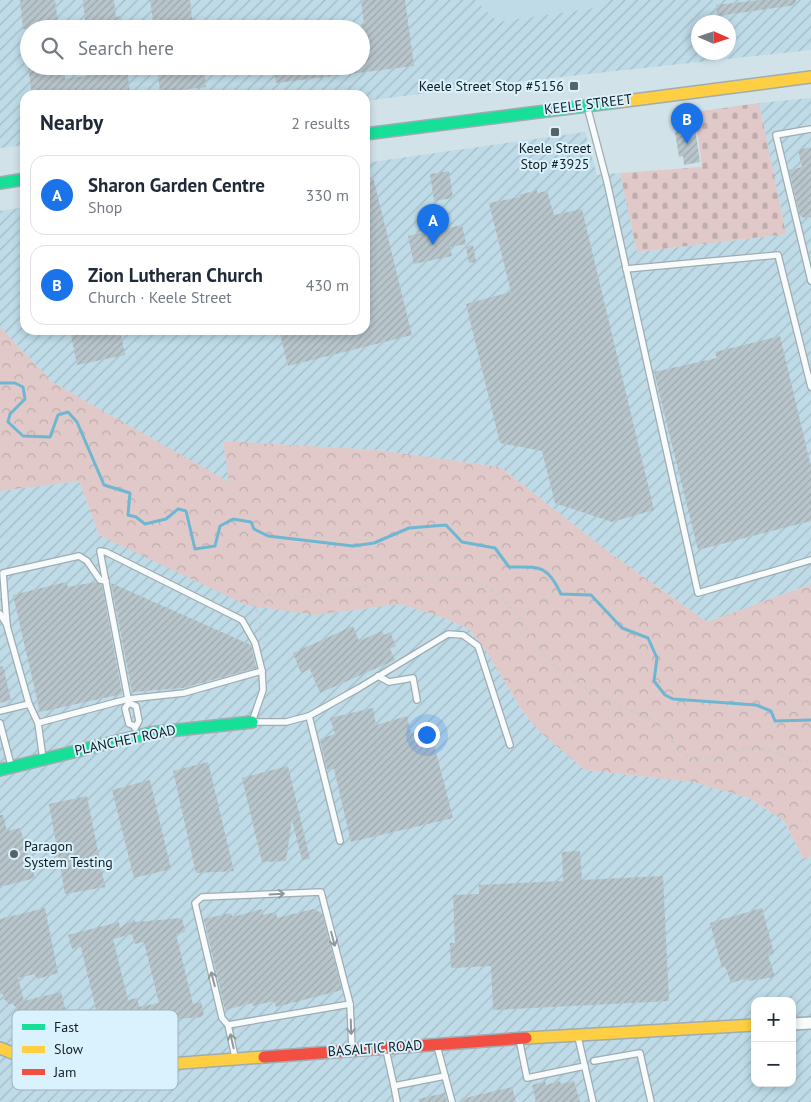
<!DOCTYPE html>
<html lang="en">
<head>
<meta charset="utf-8">
<style>
  body { margin:0; font-family:"PT Sans",sans-serif; background:#f2f2f3; color:#1f2937 }
  .controls { position:absolute; right:15px; bottom:15px; display:grid; overflow:hidden; border-radius:10px; box-shadow:0 2px 8px #0003 }
  .controls button { width:45px; height:45px; display:grid; place-items:center; padding:0; border:0; border-bottom:1px solid #e0e1e3; background:#fff; color:#1f2937; font:25px sans-serif }
  .compass { position:absolute; left:691px; top:15px; width:45px; height:45px; border-radius:50%; background:#fff; box-shadow:0 2px 8px #0003; rotate:93deg }
  .you { position:absolute; left:426px; top:734px; width:18px; height:18px; margin:-12px; border:4px solid #fff; border-radius:50%; background:#1a73e8; box-shadow:0 0 0 8px #1a73e833 }
  .badge { display:grid; place-items:center; width:32px; height:32px; border-radius:50%; background:#1a73e8; color:#fff; font-size:16px; font-weight:700 }
  .pin { position:absolute; translate:-50% -41px; filter:drop-shadow(0 1px 2px #0008) }
  .pin::after { content:''; position:absolute; top:26px; width:18px; height:15px; background:inherit; clip-path:polygon(0 0,100% 0,50% 100%) }
  .list { margin:0; padding:0; list-style:none }
  h2 { display:flex; justify-content:space-between; align-items:center; height:65px; margin:0; padding:0 20px; font-size:21px }
  h2 small { font-size:16px; font-weight:400; color:#747a83 }
  .list li { display:grid; grid-template-columns:32px 1fr auto; gap:15px; align-items:center; box-sizing:border-box; height:80px; margin:0 10px 10px; padding:0 10px; border:1px solid #e0e1e3; border-radius:15px }
  .list b { display:block; font-size:19px; white-space:nowrap }
  .list p { margin:0; font-size:16px; white-space:nowrap; color:#747a83 }
  .list em { font-size:16px; font-style:normal; color:#747a83 }
  .icon { flex:none; width:28px; height:28px; fill:none; stroke:currentColor; stroke-width:2; stroke-linecap:round; stroke-linejoin:round }
  .map { position:relative; flex:none; width:811px; height:1102px; overflow:hidden }
  .search { position:absolute; background:#fff; box-shadow:0 2px 8px #0003; left:20px; top:20px; width:350px; height:55px; display:flex; align-items:center; gap:12px; box-sizing:border-box; padding:0 18px; border-radius:28px; color:#747a83; font-size:19px }
  .panel { position:absolute; background:#fff; box-shadow:0 2px 8px #0003; left:20px; top:90px; width:350px; height:245px; border-radius:15px }
  .map>svg:first-child { display:block }
  .built { fill:#bedbe7 }
  .industrial { fill:url(#industrial-furrows); fill-rule:evenodd }
  .forest { fill:url(#forest-crowns) }
  .cemetery { fill:url(#cemetery-stones) }
  .lines { fill:none; stroke-linecap:round; stroke-linejoin:round }
  .stream { stroke:#6eb7d3; stroke-width:3 }
  .building { fill:url(#building-hatch); fill-rule:evenodd }
  .lane-casing { stroke:#9facb1; stroke-width:8 }
  .street-casing { stroke:#9facb1; stroke-width:14 }
  .fast-casing { stroke:#9facb1; stroke-width:14 }
  .slow-casing { stroke:#9facb1; stroke-width:14 }
  .jam-casing { stroke:#9facb1; stroke-width:14 }
  .path { stroke:#c8cdcf; stroke-width:2; stroke-dasharray:2.5 4; stroke-linecap:butt }
  .lane { stroke:#f8fbfc; stroke-width:5.5 }
  .street { stroke:#f8fbfc; stroke-width:11 }
  .fast { stroke:#16e098; stroke-width:11 }
  .slow { stroke:#ffcf43; stroke-width:11 }
  .jam { stroke:#f24e42; stroke-width:11 }
  .oneway { stroke:#91989a }
  .poi-dot { fill:#566368; stroke:#daf2fd; stroke-width:2 }
  .labels { text-anchor:middle; stroke-width:4; stroke-linejoin:round; paint-order:stroke }
  .poi-label { font-size:14px; fill:#131e23; stroke:#daf2fd; text-anchor:end }
  .street-label { font-size:14px; fill:#131e23; stroke:#daf2fd }
  .key { fill:#daf2fd; stroke:#9eb2bc; stroke-width:1 }
  .key-label { font-size:14px; fill:#131e23 }
</style>
</head>
<body>
<div class="map">
<svg width="811" height="1102" viewBox="0 0 811 1102">
  <defs>
    <pattern id="industrial-furrows" width="10" height="10" patternUnits="userSpaceOnUse" patternTransform="scale(1.25)"><rect width="10" height="10" fill="#bedbe7"/><path d="M-1 1l2-2M0 10L10 0M9 11l2-2" fill="none" stroke="#a2bcc6"/></pattern>
    <pattern id="forest-crowns" width="20" height="18" patternUnits="userSpaceOnUse" patternTransform="scale(1.25)"><rect width="20" height="18" fill="#e0c9c8"/><path d="M2 6a3 3 0 1 1 6 0M12 15a3 3 0 1 1 6 0" fill="none" stroke="#bfacac"/></pattern>
    <pattern id="cemetery-stones" width="16" height="16" patternUnits="userSpaceOnUse" patternTransform="scale(1.25)"><rect width="16" height="16" fill="#e0c9c8"/><path d="M2 7V4a2 2 0 0 1 4 0v3zM10 15v-3a2 2 0 0 1 4 0v3z" fill="#bfacac"/></pattern>
    <pattern id="building-hatch" width="6" height="6" patternUnits="userSpaceOnUse" patternTransform="scale(1.25)"><rect width="6" height="6" fill="#b8c5cb"/><path d="M-1 1l2-2M0 6l6-6M5 7l2-2" fill="none" stroke="#9da9ae"/></pattern>
  </defs>
  <rect width="100%" height="100%" fill="#d1e2e9"/>
  <polygon class="built" points="475,0 604,0 594,8 498,22"/>
  <g class="industrial">
    <path d="M0 0H475L498 22 594 8 604 0H811V50L505 83 365 101V95H25V145L0 148ZM698 22H728V52H698ZM29 29H361V66H29Z"/>
    <polygon points="811,98 811,584 707,622 610,553 500,467 377,450 223,441 230,483 52,382 0,327 0,211 25,207 25,330 365,330 365,163 585,132 597,175 620,173 637,252 786,234 759,103"/>
    <path d="M79 481 99 535 316 615 399 604 442 617 469 629 485 649 521 709 539 731 585 770 693 782 749 798 784 821 804 860 811 856V1102H0V491ZM755 1001H792V1083H755Z"/>
  </g>
  <polygon class="forest" points="0,327 52,382 229,482 223,441 377,450 500,467 610,553 707,622 811,584 811,856 804,860 784,821 749,798 693,782 585,770 539,731 521,709 485,649 469,629 442,617 399,604 316,615 246,605 99,535 79,481 0,491"/>
  <polygon class="cemetery" points="759,103 786,234 637,252 620,173 702,167 695,112"/>
  <g class="lines">
    <path class="stream" d="M0 383H15L23 387 25 399 10 414 8 422 23 436 50 437 58 415 68 412 77 422 104 485 130 493 128 515 136 517 145 524 166 519 178 509 186 511 195 549 215 546 220 526 233 519 251 522 254 529 268 536 353 546 374 543 409 528 446 525 462 542 495 548 509 567C539 567 547 564 561 594L591 595 622 628 648 638 657 658 654 681 665 695 673 699 756 705 771 711 775 721 811 720"/>
  </g>
  <g class="building">
    <polygon points="20,0 55,0 59,29 23,29"/>
    <polygon points="83,0 114,0 116,17 121,16 123,29 86,29"/>
    <polygon points="150,0 190,0 192,18 195,18 197,29 154,29"/>
    <polygon points="361,0 405,0 414,66 276,83 274,66 361,66 361,24 364,24"/>
    <polygon points="760,0 796,0 796,5 717,16 716,5"/>
    <polygon points="28,66 64,66 65,79 92,75 91,66 127,66 130,95 32,95"/>
    <polygon points="157,66 204,66 206,87 160,92"/>
    <polygon points="695,129 700,162 684,165 683,156 679,157 675,132"/>
    <polygon points="811,147 811,217 805,218 800,216 789,170 802,167 798,150"/>
    <polygon points="449,171 453,198 434,201 430,174"/>
    <polygon points="373,177 412,335 288,366 279,330 365,330 365,179"/>
    <polygon points="537,190 537,193 547,191 554,215 582,209 654,510 612,522 555,503 542,451 500,443 466,304 511,292 489,203 520,197 519,195"/>
    <polygon points="462,225 466,244 450,247 452,256 414,264 408,236"/>
    <polygon points="473,245 476,262 469,263 466,247"/>
    <polygon points="70,330 120,330 125,355 77,365"/>
    <polygon points="780,336 811,467 811,521 698,550 654,372 717,358 715,352"/>
    <polygon points="66,582 68,587 96,582 102,585 122,694 40,712 13,595"/>
    <polygon points="111,583 251,645 256,668 183,688 132,692"/>
    <polygon points="353,626 359,641 382,631 384,635 390,632 396,646 390,649 395,660 320,693 310,669 301,673 293,653"/>
    <polygon points="3,666 11,700 0,703 0,667"/>
    <polygon points="373,708 376,725 407,716 411,733 430,729 453,818 351,842 334,769 327,770 320,739 335,734 330,718"/>
    <polygon points="208,762 234,871 196,873 173,771"/>
    <polygon points="288,766 310,859 302,860 292,820 286,861 262,862 242,778"/>
    <polygon points="150,780 171,869 134,878 112,790"/>
    <polygon points="87,796 105,887 65,894 49,804"/>
    <polygon points="0,815 3,815 7,831 20,828 35,878 0,887"/>
    <polygon points="580,851 582,880 663,876 669,1001 493,1010 491,966 451,968 450,943 455,943 453,895 479,894 479,885 563,881 562,852"/>
    <polygon points="45,908 58,973 37,979 35,974 18,978 24,1001 61,992 70,1028 58,1023 54,1025 34,1019 34,1016 21,1014 13,1004 9,1004 3,998 3,994 0,994 0,919"/>
    <polygon points="762,908 774,953 768,955 775,977 748,981 748,978 731,983 725,966 722,968 710,923"/>
    <polygon points="262,909 263,915 276,912 277,918 313,909 322,913 342,990 276,1007 274,1001 253,1006 252,1003 225,1010 204,919 230,913 233,917"/>
    <path d="M182 918 185 932 176 934 193 1004 201 1002 204 1015 201 1017 154 1021 147 1015 137 1022 90 1026 88 1016 97 1014 81 947 72 949 68 935 119 922 120 928 135 919V922ZM132 934 135 944 144 942 159 1003 139 1007 137 998 128 1000 113 939Z"/>
    <polygon points="545,1081 546,1085 560,1081 561,1084 574,1081 580,1102 536,1102 532,1085"/>
    <polygon points="512,1087 516,1102 462,1102 461,1099"/>
    <polygon points="445,1093 447,1102 419,1102 418,1099"/>
  </g>
  <g class="lines">
    <defs>
      <g id="lane">
        <polyline points="587,106 607,182 698,593 811,560"/>
        <polyline points="811,129 776,135 811,281"/>
        <polyline points="626,269 778,255 811,387"/>
        <polyline points="0,614 7,625"/>
        <polyline points="262,671 263,690 252,722 286,722 309,716 340,841"/>
        <polyline points="378,676 389,682 413,678 417,700"/>
        <polyline points="129,703 136,706 139,721 135,728"/>
        <polyline points="0,711 29,704"/>
        <polyline points="309,716 359,688 448,634 463,635 478,646 510,745"/>
        <polyline points="0,723 11,765"/>
        <polyline points="38,723 128,699 184,693 262,671 255,643 242,620 106,552 100,551 128,699 129,703 125,708 129,724 135,726"/>
        <polyline points="43,759 38,723 29,704 7,626 3,573 79,556 87,561 100,580 106,581"/>
        <polyline points="228,1025 350,1004"/>
        <polyline points="578,1037 593,1102"/>
        <polyline points="519,1039 527,1078 585,1066"/>
        <polyline points="386,1050 394,1086 445,1076 437,1046"/>
        <polyline points="235,1057 228,1025 222,1018 195,903 202,897 321,892 350,1004 352,1048"/>
        <polyline points="594,1061 640,1053 651,1102"/>
        <polyline points="445,1076 452,1102"/>
        <polyline points="394,1086 397,1102"/>
      </g>
      <polyline id="street" points="792,1024 811,1023"/>
      <g id="fast">
        <polyline points="365,134 618,102"/>
        <polyline points="0,183 25,179"/>
        <polyline points="0,770 150,733 252,722"/>
      </g>
      <g id="slow">
        <polyline points="618,102 811,77"/>
        <polyline points="526,1038 755,1025"/>
        <polyline points="0,1048 37,1063 88,1070 264,1057"/>
      </g>
      <polyline id="jam" points="264,1057 526,1038"/>
    </defs>
    <use href="#lane" class="lane-casing"/>
    <use href="#street" class="street-casing"/>
    <use href="#fast" class="fast-casing"/>
    <use href="#slow" class="slow-casing"/>
    <use href="#jam" class="jam-casing"/>
    <g class="path">
      <polyline points="684,111 688,127"/>
      <path d="M264 644 258 613 252 603 255 595C274 592 295 599 315 596 368 589 422 564 476 582 510 593 526 632 547 658 566 680 597 695 623 707 634 712 647 716 657 724 669 733 675 750 689 756 707 764 733 749 752 748 774 748 791 762 811 761"/>
      <polyline points="271,692 273,691 271,681"/>
    </g>
    <use href="#lane" class="lane"/>
    <use href="#street" class="street"/>
    <use href="#fast" class="fast"/>
    <use href="#slow" class="slow"/>
    <use href="#jam" class="jam"/>
  </g>
  <defs><path id="oneway-shaft" d="M-6 0H5M1.5-3L5.5 0L1.5 3" fill="none" stroke-width="1.6" stroke-linecap="round" stroke-linejoin="round" transform="scale(1.25)"/></defs>
  <g class="oneway">
    <use href="#oneway-shaft" transform="translate(277 894) rotate(-3)"/>
    <use href="#oneway-shaft" transform="translate(333 939) rotate(75)"/>
    <use href="#oneway-shaft" transform="translate(213 979) rotate(-104)"/>
    <use href="#oneway-shaft" transform="translate(351 1027) rotate(88)"/>
    <use href="#oneway-shaft" transform="translate(232 1041) rotate(-103)"/>
  </g>
  <g class="poi-dot">
    <rect x="569" y="81" width="10" height="10" rx="2.5"/>
    <rect x="550" y="127" width="10" height="10" rx="2.5"/>
    <circle cx="14" cy="854" r="5"/>
  </g>
  <g class="labels">
    <g class="poi-label">
      <text x="564" y="91">Keele Street Stop #5156</text>
      <text x="555" y="153" text-anchor="middle">Keele Street<tspan x="555" dy="16">Stop #3925</tspan></text>
      <text x="24" y="851" text-anchor="start">Paragon<tspan x="24" dy="16">System Testing</tspan></text>
    </g>
    <g class="street-label">
      <text transform="translate(588 104) rotate(-7)" y="5">KEELE STREET</text>
      <text transform="translate(125 740) rotate(-12)" y="5">PLANCHET ROAD</text>
      <text transform="translate(375 1048) rotate(-4)" y="5">BASALTIC ROAD</text>
    </g>
  </g>
  <rect x="12" y="1010" width="166" height="80" rx="8" class="key"/>
  <rect x="22" y="1024" width="23" height="6" fill="#16e098"/>
  <rect x="22" y="1046" width="23" height="7" fill="#ffcf43"/>
  <rect x="22" y="1069" width="23" height="6" fill="#f24e42"/>
  <g class="key-label">
    <text x="54" y="1032">Fast</text>
    <text x="54" y="1054">Slow</text>
    <text x="54" y="1077">Jam</text>
  </g>
</svg>
<div class="controls">
<button>+</button>
<button>−</button>
</div>
<svg class="compass" viewBox="-18 -18 36 36"><path d="M0-13l5 13h-10z" fill="#e53935"/><path d="M0 13l5-13h-10z" fill="#747a83"/></svg>
<div class="you"></div>
<div class="pin badge" style="left:433px;top:245px">A</div>
<div class="pin badge" style="left:687px;top:144px">B</div>
<div class="search"><svg class="icon" aria-label="search" viewBox="0 0 24 24"><circle cx="10" cy="10" r="6"/><path d="M15 15l6 6"/></svg>Search here</div>
<section class="panel">
<h2>Nearby<small>2 results</small></h2>
<ul class="list">
<li><span class="badge">A</span><div><b>Sharon Garden Centre</b><p>Shop</p></div><em>330 m</em></li>
<li><span class="badge">B</span><div><b>Zion Lutheran Church</b><p>Church · Keele Street</p></div><em>430 m</em></li>
</ul>
</section>
</div>
</body>
</html>
